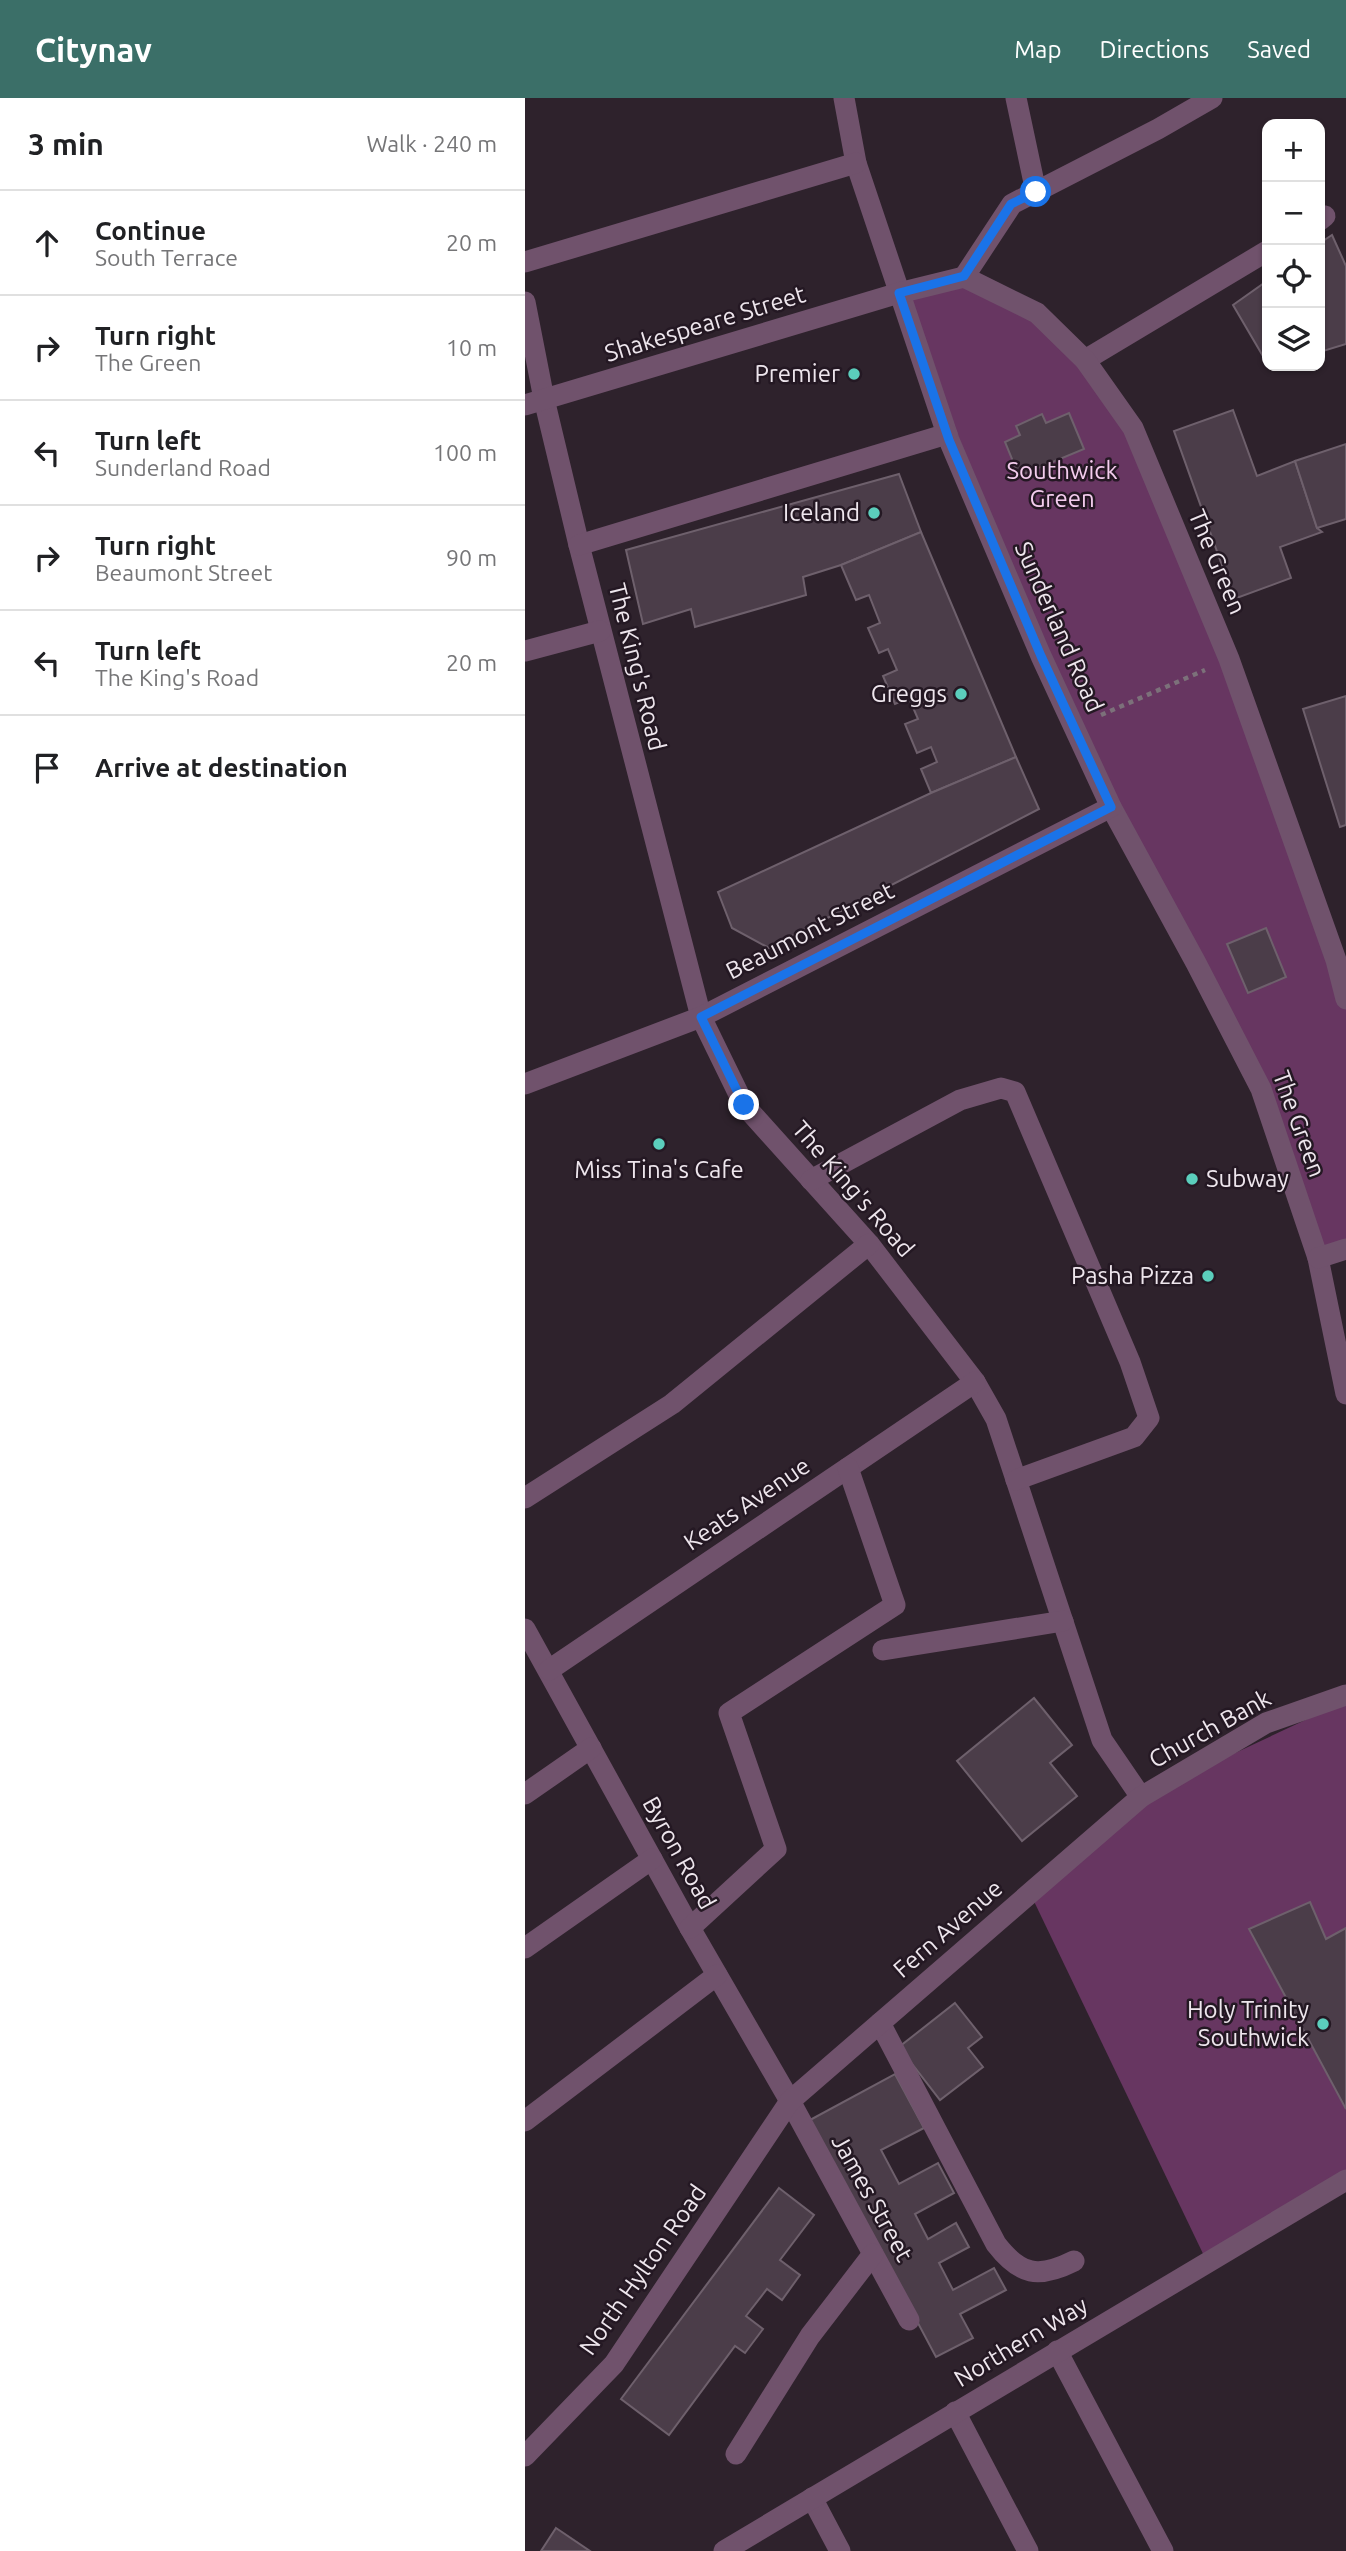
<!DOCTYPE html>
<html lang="en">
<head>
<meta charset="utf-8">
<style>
  body { margin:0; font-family:Ubuntu,sans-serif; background:#f6f6f6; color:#202124 }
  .controls { position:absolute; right:21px; top:21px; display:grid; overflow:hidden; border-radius:14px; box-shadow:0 2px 5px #0004 }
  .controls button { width:63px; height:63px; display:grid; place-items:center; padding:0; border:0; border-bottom:2px solid #e0e0e0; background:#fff; color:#202124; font:35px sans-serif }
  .stop { position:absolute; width:21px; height:21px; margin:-16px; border:5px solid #1a73e8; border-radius:50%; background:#fff }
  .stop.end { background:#1a73e8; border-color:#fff; box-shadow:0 2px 7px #0008 }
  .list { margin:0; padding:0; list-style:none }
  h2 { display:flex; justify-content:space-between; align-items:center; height:91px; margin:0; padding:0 28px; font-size:30px }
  h2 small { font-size:23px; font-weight:400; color:#757577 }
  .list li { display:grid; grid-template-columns:46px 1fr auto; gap:21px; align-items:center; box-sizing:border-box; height:105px; padding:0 28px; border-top:2px solid #e0e0e0 }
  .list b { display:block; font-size:26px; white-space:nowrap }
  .list p { margin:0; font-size:23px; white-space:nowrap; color:#757577 }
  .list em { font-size:23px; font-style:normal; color:#757577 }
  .icon { flex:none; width:38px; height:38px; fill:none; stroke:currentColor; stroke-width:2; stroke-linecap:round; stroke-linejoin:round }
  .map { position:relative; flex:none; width:821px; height:2453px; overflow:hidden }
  header { display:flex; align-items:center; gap:42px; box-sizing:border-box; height:98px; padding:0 35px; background:#3b6f68; color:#fff }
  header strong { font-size:33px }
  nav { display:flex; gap:38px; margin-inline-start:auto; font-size:24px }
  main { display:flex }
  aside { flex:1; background:#fff }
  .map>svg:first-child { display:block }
  .green { fill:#673661 }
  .building { fill:#4b3d49; stroke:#6e606c; stroke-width:2 }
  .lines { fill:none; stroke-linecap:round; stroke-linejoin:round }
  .path { stroke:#7c717a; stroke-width:4.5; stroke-dasharray:5 5; stroke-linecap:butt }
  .minor { stroke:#70526c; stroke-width:21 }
  .route { stroke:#1a73e8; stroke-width:9 }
  .poi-dot { fill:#5bcebc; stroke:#241823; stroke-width:2.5 }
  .labels { text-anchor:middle; stroke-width:5; stroke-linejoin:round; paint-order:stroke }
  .street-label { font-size:24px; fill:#eee6ed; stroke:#241823 }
  .poi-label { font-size:24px; fill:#eee6ed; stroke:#241823; text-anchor:end }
  .park-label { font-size:24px; fill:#f4cdee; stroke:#241823 }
</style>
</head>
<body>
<header>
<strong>Citynav</strong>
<nav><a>Map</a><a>Directions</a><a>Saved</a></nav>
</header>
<main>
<aside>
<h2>3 min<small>Walk · 240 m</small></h2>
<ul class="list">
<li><svg class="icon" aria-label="ahead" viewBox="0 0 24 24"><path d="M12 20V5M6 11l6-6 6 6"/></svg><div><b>Continue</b><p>South Terrace</p></div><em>20 m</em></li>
<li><svg class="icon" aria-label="right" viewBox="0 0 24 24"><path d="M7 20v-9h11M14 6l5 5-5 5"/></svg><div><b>Turn right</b><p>The Green</p></div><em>10 m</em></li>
<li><svg class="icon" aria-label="left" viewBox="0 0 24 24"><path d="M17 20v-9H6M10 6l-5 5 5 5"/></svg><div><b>Turn left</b><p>Sunderland Road</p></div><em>100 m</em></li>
<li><svg class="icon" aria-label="right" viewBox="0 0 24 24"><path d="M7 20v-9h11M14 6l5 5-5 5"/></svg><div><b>Turn right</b><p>Beaumont Street</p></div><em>90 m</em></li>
<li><svg class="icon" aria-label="left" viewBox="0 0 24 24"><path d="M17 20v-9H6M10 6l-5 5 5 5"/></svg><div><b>Turn left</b><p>The King's Road</p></div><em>20 m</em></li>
<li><svg class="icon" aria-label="arrive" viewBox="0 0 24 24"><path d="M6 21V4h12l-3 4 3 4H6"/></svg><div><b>Arrive at destination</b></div></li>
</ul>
</aside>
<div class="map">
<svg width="821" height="2453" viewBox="0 0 821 2453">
  <rect width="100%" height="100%" fill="#2e222c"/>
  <g class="green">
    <polygon points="439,179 512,215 608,330 821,901 821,1151 793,1160 736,991 586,709 374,195"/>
    <polygon points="821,1603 821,2082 682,2164 505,1795 616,1699"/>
  </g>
  <g class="building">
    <polygon points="807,137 821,168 821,246 795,254 795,145"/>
    <polygon points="742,183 742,265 708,207"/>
    <polygon points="708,312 732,378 770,363 792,430 797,434 755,449 766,480 709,501 649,333"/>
    <polygon points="544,315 559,351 494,378 480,344 495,337 491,328 517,316 521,325"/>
    <polygon points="821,346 821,421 792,430 770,363"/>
    <polygon points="374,376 396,434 316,467 278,479 281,497 170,529 166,511 118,526 101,452"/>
    <polygon points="396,434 491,659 406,695 396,671 412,664 406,649 392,655 380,626 393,621 384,600 370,606 358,578 372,572 363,551 354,555 343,530 355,525 344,497 331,502 316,467"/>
    <polygon points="821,598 821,727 815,729 778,611"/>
    <polygon points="491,659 514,711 244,850 207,830 193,794 406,695"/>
    <polygon points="741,830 761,879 723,895 702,846"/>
    <polygon points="509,1600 547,1647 525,1665 552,1698 497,1743 432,1663"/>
    <polygon points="785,1804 801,1841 821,1830 821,2011 724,1831"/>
    <polygon points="430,1905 457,1939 443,1950 458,1969 415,2002 374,1949"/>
    <polygon points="370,1976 399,2030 356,2052 374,2086 413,2065 429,2095 390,2116 403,2141 431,2125 444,2149 414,2165 428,2192 469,2170 481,2192 435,2216 448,2240 411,2259 285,2022"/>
    <polygon points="254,2090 289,2117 255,2162 275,2177 257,2202 242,2191 221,2218 238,2231 220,2255 210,2248 144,2337 96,2301"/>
    <polygon points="31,2430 65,2453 16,2453"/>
  </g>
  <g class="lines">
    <polyline class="path" points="576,617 680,572"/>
    <g class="minor">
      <polyline points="319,0 331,65 424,342 516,558 586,709 671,865 736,991 793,1160 821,1296"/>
      <polyline points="491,0 511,94"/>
      <polyline points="795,122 800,118"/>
      <polyline points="0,164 331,65"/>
      <polyline points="439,179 487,106 633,31 687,0"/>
      <polyline points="0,204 19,301 54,447 176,919 219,1007 344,1146 450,1284 471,1321 577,1642 616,1699"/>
      <polyline points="560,262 742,153"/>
      <polyline points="0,307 374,195 439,179 512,215 560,262 608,330 704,561 811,862 821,901"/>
      <polyline points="54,447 422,336"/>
      <polyline points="0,553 75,533"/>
      <polyline points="0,986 176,919 586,709"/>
      <polyline points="286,1082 435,1002 476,990 490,994 605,1264 624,1320 609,1339 491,1382"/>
      <polyline points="793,1160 821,1151"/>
      <polyline points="0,1400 147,1306 344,1146"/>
      <polyline points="0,1531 165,1830 265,2003 384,2222"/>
      <polyline points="358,1552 538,1523"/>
      <polyline points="24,1572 450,1284"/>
      <polyline points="0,1696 66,1650"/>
      <polyline points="165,1830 251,1751 204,1615 370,1507 323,1370"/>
      <polyline points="0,1850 127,1761"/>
      <path d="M355 1925 471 2146C495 2177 513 2181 549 2163"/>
      <polyline points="0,2023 192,1877"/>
      <polyline points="532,2253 638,2453"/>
      <polyline points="430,2314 503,2453"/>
      <polyline points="211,2356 285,2238 348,2156"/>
      <polyline points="0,2358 89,2266 265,2003 616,1699 741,1625 821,1597"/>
      <polyline points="287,2400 315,2453"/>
      <polyline points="199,2453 821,2082"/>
    </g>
  </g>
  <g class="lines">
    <polyline class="route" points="219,1007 176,919 586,709 516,558 424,342 374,195 439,178 486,106 511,94"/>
  </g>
  <g class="poi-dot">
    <circle cx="329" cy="276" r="7"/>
    <circle cx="349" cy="415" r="7"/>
    <circle cx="436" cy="596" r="7"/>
    <circle cx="134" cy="1046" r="7"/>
    <circle cx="667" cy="1081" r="7"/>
    <circle cx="683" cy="1178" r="7"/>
    <circle cx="798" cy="1926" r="7"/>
  </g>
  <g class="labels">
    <g class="street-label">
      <text transform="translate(180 226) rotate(-17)" y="8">Shakespeare Street</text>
      <text transform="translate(692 464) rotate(67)" y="8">The Green</text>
      <text transform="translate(534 529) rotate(66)" y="8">Sunderland Road</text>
      <text transform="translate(112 569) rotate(76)" y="8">The King's Road</text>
      <text transform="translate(285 833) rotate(-27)" y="8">Beaumont Street</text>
      <text transform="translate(774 1026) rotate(70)" y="8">The Green</text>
      <text transform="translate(328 1091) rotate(49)" y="8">The King's Road</text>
      <text transform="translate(222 1406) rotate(-34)" y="8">Keats Avenue</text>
      <text transform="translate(685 1631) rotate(-29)" y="8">Church Bank</text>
      <text transform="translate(154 1755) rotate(61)" y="8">Byron Road</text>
      <text transform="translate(423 1831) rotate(-41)" y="8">Fern Avenue</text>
      <text transform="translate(347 2100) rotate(61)" y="8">James Street</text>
      <text transform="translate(118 2172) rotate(-55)" y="8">North Hylton Road</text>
      <text transform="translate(496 2244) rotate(-31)" y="8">Northern Way</text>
    </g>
    <g class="poi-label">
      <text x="315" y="284">Premier</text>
      <text x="335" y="423">Iceland</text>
      <text x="422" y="604">Greggs</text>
      <text x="134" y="1080" text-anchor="middle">Miss Tina's Cafe</text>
      <text x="681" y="1089" text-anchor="start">Subway</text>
      <text x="669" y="1186">Pasha Pizza</text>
      <text x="784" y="1920">Holy Trinity<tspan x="784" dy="28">Southwick</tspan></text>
    </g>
    <g class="park-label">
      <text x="537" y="381">Southwick<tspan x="537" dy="28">Green</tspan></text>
    </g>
  </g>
</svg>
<div class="controls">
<button>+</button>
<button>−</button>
<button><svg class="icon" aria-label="locate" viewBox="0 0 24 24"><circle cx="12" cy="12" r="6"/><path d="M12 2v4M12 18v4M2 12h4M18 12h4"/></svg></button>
<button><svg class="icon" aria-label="layers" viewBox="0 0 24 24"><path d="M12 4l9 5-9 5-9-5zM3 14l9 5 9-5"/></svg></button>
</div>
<div class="stop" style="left:511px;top:94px"></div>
<div class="stop end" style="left:219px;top:1007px"></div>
</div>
</main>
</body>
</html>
